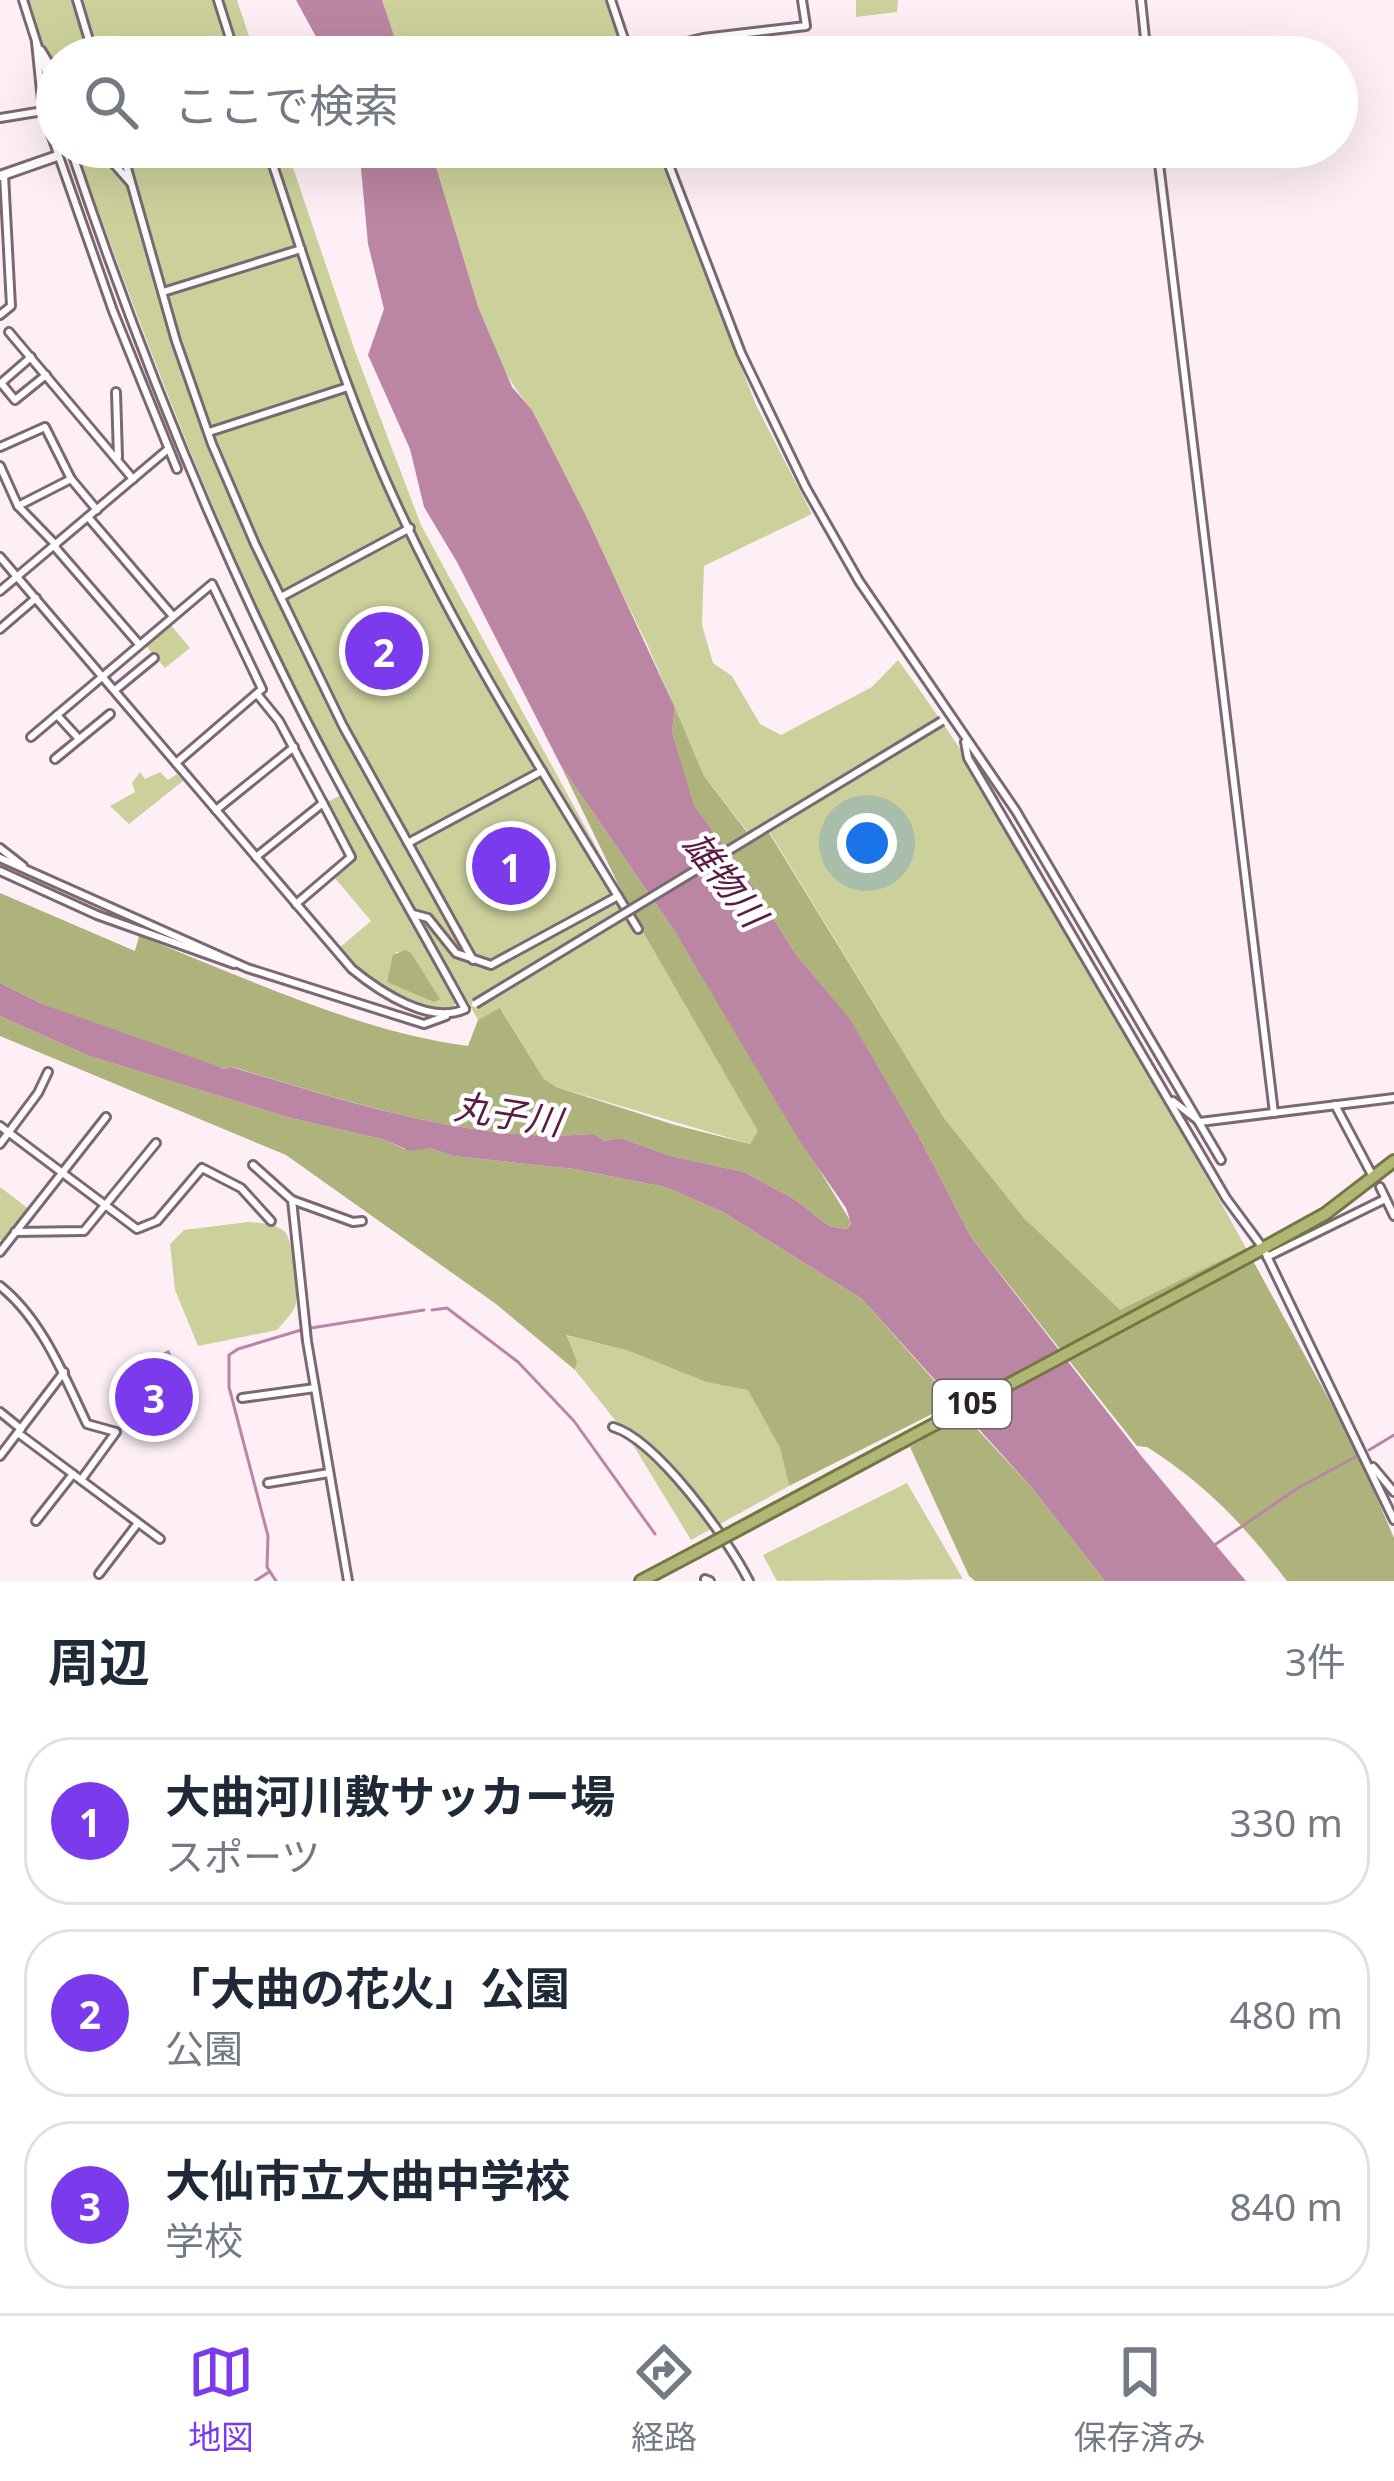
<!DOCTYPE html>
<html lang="ja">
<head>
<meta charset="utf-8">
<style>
  body { margin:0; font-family:"Noto Sans","Noto Sans JP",sans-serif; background:#f2f2f3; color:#1f2937 }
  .you { position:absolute; left:867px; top:843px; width:42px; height:42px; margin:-30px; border:9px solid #fff; border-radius:50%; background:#1a73e8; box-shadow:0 0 0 18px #1a73e833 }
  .badge { display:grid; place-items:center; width:78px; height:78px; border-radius:50%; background:#7c3aed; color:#fff; font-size:39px; font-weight:700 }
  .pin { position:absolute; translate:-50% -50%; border:6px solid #fff; box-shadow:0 3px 12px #0006 }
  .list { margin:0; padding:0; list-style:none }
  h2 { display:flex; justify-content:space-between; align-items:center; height:156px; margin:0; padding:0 48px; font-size:51px }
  h2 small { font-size:39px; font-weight:400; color:#747a83 }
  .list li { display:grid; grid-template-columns:78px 1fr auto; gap:36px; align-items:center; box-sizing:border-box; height:168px; margin:0 24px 24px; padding:0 24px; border:3px solid #e0e1e3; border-radius:48px }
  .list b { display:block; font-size:45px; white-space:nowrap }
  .list p { margin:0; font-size:39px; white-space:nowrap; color:#747a83 }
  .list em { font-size:39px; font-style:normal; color:#747a83 }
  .icon { flex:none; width:66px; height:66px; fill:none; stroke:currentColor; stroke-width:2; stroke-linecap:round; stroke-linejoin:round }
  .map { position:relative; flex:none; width:1394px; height:1581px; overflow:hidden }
  .search { position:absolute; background:#fff; box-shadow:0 12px 48px #0002; left:36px; right:36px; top:36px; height:132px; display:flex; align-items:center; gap:30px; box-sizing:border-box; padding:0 42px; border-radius:66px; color:#747a83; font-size:45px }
  .sheet { height:732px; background:#fff }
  nav { display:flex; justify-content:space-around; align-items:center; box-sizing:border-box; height:168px; border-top:3px solid #e0e1e3; background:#fff; font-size:33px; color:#747a83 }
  nav a { display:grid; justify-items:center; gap:6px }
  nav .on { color:#7c3aed }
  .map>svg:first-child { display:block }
  .green { fill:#ccd19c; fill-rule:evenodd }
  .forest { fill:#aeb27b }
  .water { fill:#bb86a3 }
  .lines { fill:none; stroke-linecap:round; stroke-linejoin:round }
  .stream { stroke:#bb86a3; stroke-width:3 }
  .minor-casing { stroke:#7c6873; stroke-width:12 }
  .tertiary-casing { stroke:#7c6873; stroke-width:14 }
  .trunk-casing { stroke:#757642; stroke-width:16 }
  .minor { stroke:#fff; stroke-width:6 }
  .tertiary { stroke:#fff; stroke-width:8 }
  .trunk { stroke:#b0b673; stroke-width:10 }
  .minor-bridge-casing { stroke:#7c6873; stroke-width:12; stroke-linecap:butt }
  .trunk-bridge-casing { stroke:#757642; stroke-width:16; stroke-linecap:butt }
  .minor-bridge { stroke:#fff; stroke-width:6 }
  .trunk-bridge { stroke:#b0b673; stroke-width:10 }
  .labels { text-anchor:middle; stroke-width:9; stroke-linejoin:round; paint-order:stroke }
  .shield { fill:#fff; stroke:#6b6468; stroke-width:3 }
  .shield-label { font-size:30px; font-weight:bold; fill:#2b2227 }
  .water-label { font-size:36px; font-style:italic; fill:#5b1b43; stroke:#fff }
</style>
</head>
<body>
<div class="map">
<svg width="1394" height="1581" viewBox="0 0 1394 1581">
  <rect width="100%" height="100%" fill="#feeff7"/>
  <g class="green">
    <polygon points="28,0 237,0 256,57 57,57 57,93"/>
    <polygon points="382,0 605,0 625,57 400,57"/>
    <polygon points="856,0 898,0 897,12 856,17"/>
    <path d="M75 147H286L355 351 421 525 632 913 759 1132 750 1144 556 1087 544 1079 501 1009 478 1020C417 908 349 800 294 686 209 511 141 329 75 147Z"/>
    <path d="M428 147H657L756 405 812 514 704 566 702 625 713 663 732 676 760 724 781 735 872 687 898 660C1033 843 1135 1050 1246 1248L1120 1311 1024 1218 944 1118 764 823 748 832 704 776 647 644 532 410C476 347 454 228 428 147Z"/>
    <polygon points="170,624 190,648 165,668 145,645"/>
    <polygon points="140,772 145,779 160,772 168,780 177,774 183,781 129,824 110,806 135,792 132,783"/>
    <path d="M343 794 456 1002 451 1010C409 1013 365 977 339 948L371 921 334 877 356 858 327 802ZM396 952 411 953 439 1000 387 982Z"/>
    <polygon points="0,1187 29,1209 3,1242 0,1239"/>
    <path d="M248 1222C261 1223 276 1223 285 1232 293 1240 300 1296 295 1307 291 1315 283 1323 277 1330L198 1346 175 1290 170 1244 184 1230Z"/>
    <polygon points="565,1335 629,1351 706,1382 748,1389 780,1448 789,1486 691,1540 627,1435 575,1370 577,1361"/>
    <polygon points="907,1483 963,1579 777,1581 763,1555"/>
  </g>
  <g class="forest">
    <path d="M675 708 704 776 747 832 763 823 944 1118 1024 1218 1120 1310 1246 1248 1355 1447 1394 1538V1581H1287C1242 1523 1209 1487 1147 1447L1137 1446 971 1237 918 1135 850 1020 797 956 753 886 693 806 672 732Z"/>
    <path d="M561 766 674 930 851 1222 847 1229 829 1226 794 1199 744 1172 671 1156 621 1138 605 1141 594 1134C471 1144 348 1101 232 1067L226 1069 200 1062 40 1003 0 983V893L135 951 139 936C242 976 358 1032 468 1046L478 1020 500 1008 544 1079 556 1087 675 1125 750 1144 758 1131 632 913Z"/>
    <polygon points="405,950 411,953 440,999 434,1002 387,982 393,955"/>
    <polygon points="0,1016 89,1056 291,1118 385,1140 404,1149 430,1148 453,1156 574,1169 665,1187 723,1212 862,1299 954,1403 789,1486 780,1448 748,1390 706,1382 629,1351 566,1335 577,1361 575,1370 496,1304 286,1155 0,1036"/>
    <polygon points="965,1416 1032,1488 1105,1581 975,1581 969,1576 910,1447"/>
  </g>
  <g class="water">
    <polygon points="296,0 382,0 401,57 327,57"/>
    <path d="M359 147H430L478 307 512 387 532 410 586 516 675 708 672 732 694 806 753 886 797 956 850 1019 918 1135 971 1237 1143 1458 1246 1581H1105L1032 1488 862 1299 723 1212 665 1187 574 1169 453 1156 430 1148 410 1151 385 1140 291 1118 89 1056 0 1016V983L40 1003 225 1069 231 1067C348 1101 471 1144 594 1134L605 1141 621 1138 671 1156 744 1172 794 1199 829 1226 847 1229 851 1223 846 1208 799 1140 674 930 561 766 457 562 424 507 410 449 368 355 384 309 368 244Z"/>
    <polygon points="169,1350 180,1374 159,1384 148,1360"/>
  </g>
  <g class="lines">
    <g class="stream">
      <polyline points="432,1310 447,1308 518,1362 574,1421 655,1534"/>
      <polyline points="311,1328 424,1310"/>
      <polyline points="1369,1450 1394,1435"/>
      <polyline points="1216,1544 1298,1488 1357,1456"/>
      <polyline points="255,1581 269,1572"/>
      <polyline points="276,1581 267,1567 268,1536 229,1387 229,1355 238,1349 301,1330"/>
    </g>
    <defs>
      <g id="minor">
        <polyline points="23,0 57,107"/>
        <polyline points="77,0 94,57"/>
        <polyline points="218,0 236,57"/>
        <polyline points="611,0 630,57"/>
        <polyline points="1141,0 1147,57"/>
        <polyline points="41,50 57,76"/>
        <polyline points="630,56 703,38 806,26 802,0"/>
        <polyline points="43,111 113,311 177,469"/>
        <polyline points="0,118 43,111 36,42"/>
        <path d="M70 147C130 326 199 502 282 672 338 787 404 897 465 1009"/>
        <polyline points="99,147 130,182"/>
        <polyline points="121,147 176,341 212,444 255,544 343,726 473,960"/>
        <path d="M267 147C305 260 339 374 387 483 456 638 550 784 638 929"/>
        <polyline points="662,147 741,353 806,488 859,581 1016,811 1221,1160"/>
        <polyline points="1157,147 1274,1113"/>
        <polyline points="163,292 301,249"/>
        <polyline points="0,315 11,306 4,175"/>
        <polyline points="9,332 133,479"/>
        <polyline points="1,383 15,400 46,375"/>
        <polyline points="0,384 31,357"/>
        <polyline points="116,392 118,457"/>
        <polyline points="209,432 348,387"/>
        <polyline points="0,447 45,427 71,479 97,510"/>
        <polyline points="0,466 18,506 56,545"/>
        <polyline points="18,506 71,479"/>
        <polyline points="88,517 172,615"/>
        <polyline points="54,546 138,643"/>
        <path d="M0 557 352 969C380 992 430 1025 465 1009"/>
        <polyline points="0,591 167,450"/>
        <polyline points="281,597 410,528"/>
        <polyline points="0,629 36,598"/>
        <polyline points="115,690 154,658"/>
        <polyline points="57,715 79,739"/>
        <polyline points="31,737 212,584 262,689 176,763"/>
        <polyline points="965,742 968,758 1226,1198 1263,1248 1394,1520"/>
        <polyline points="55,759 110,714"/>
        <polyline points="216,810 294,747"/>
        <polyline points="408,843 542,771"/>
        <polyline points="0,848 23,866"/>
        <polyline points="256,857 323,803 279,721 257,694"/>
        <polyline points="0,858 247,968 424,1024 446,1016"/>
        <polyline points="0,871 97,915 234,964"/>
        <polyline points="296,904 351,857 323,803"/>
        <polyline points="413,914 428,918 456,953 491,965 618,896"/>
        <polyline points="1173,1101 1200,1122 1394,1098"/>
        <polyline points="1335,1105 1371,1173"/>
        <polyline points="0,1126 137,1229 157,1221 202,1168 241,1188 271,1221"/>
        <polyline points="0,1144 38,1093 48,1072"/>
        <polyline points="253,1165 292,1200 307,1341 348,1581"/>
        <polyline points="1380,1187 1394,1216"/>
        <polyline points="292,1200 353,1222 362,1221"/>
        <polyline points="15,1232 84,1231 156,1143"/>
        <polyline points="0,1252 106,1117"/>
        <polyline points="1267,1257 1385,1199"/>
        <path d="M0 1286C42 1319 65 1378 87 1424L116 1432 81 1480"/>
        <polyline points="242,1398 315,1388"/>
        <polyline points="0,1412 21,1429"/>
        <path d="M613 1427C657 1440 728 1539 749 1581"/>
        <polyline points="18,1433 160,1539"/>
        <polyline points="0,1456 64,1372"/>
        <polyline points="1373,1467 1394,1492"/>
        <polyline points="268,1483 329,1473"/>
        <polyline points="36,1521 73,1474"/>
        <polyline points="99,1574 138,1523"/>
        <polyline points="705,1579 710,1581"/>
      </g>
      <polyline id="tertiary" points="0,176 57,156"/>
      <g id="trunk">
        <polyline points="1249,1256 1325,1214 1394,1161"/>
        <polyline points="641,1581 696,1552"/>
      </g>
    </defs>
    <use href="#minor" class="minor-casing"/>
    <use href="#tertiary" class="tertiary-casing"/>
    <use href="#trunk" class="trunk-casing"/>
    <use href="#minor" class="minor"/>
    <use href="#tertiary" class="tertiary"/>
    <use href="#trunk" class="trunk"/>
    <defs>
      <polyline id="minor-bridge" points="475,1004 942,721"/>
      <polyline id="trunk-bridge" points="696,1552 1249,1256"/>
    </defs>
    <use href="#minor-bridge" class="minor-bridge-casing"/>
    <use href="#trunk-bridge" class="trunk-bridge-casing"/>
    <use href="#minor-bridge" class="minor-bridge"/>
    <use href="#trunk-bridge" class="trunk-bridge"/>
  </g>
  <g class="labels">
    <rect class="shield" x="933" y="1380" width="78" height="48" rx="9"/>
    <g class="shield-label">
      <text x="972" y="1414">105</text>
    </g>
    <g class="water-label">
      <text transform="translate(725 879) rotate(52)" y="13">雄物川</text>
      <text transform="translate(508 1114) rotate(9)" y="13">丸子川</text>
    </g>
  </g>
</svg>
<div class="you"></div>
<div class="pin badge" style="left:511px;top:866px">1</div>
<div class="pin badge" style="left:384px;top:651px">2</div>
<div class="pin badge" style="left:154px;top:1397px">3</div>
<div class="search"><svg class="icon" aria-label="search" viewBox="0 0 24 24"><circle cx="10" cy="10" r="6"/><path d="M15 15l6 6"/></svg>ここで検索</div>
</div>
<section class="sheet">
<h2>周辺<small>3件</small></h2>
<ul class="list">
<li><span class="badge">1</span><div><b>大曲河川敷サッカー場</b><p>スポーツ</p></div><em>330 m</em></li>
<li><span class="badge">2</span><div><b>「大曲の花火」公園</b><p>公園</p></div><em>480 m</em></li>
<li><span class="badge">3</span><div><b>大仙市立大曲中学校</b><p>学校</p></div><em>840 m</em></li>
</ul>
</section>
<nav>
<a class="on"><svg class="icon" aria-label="map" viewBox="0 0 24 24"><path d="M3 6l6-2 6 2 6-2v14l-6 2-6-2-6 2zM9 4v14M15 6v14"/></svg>地図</a>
<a><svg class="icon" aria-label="directions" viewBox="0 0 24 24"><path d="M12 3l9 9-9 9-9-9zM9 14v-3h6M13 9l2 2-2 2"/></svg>経路</a>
<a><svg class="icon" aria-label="saved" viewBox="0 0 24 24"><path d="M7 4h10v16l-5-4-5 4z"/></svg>保存済み</a>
</nav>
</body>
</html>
